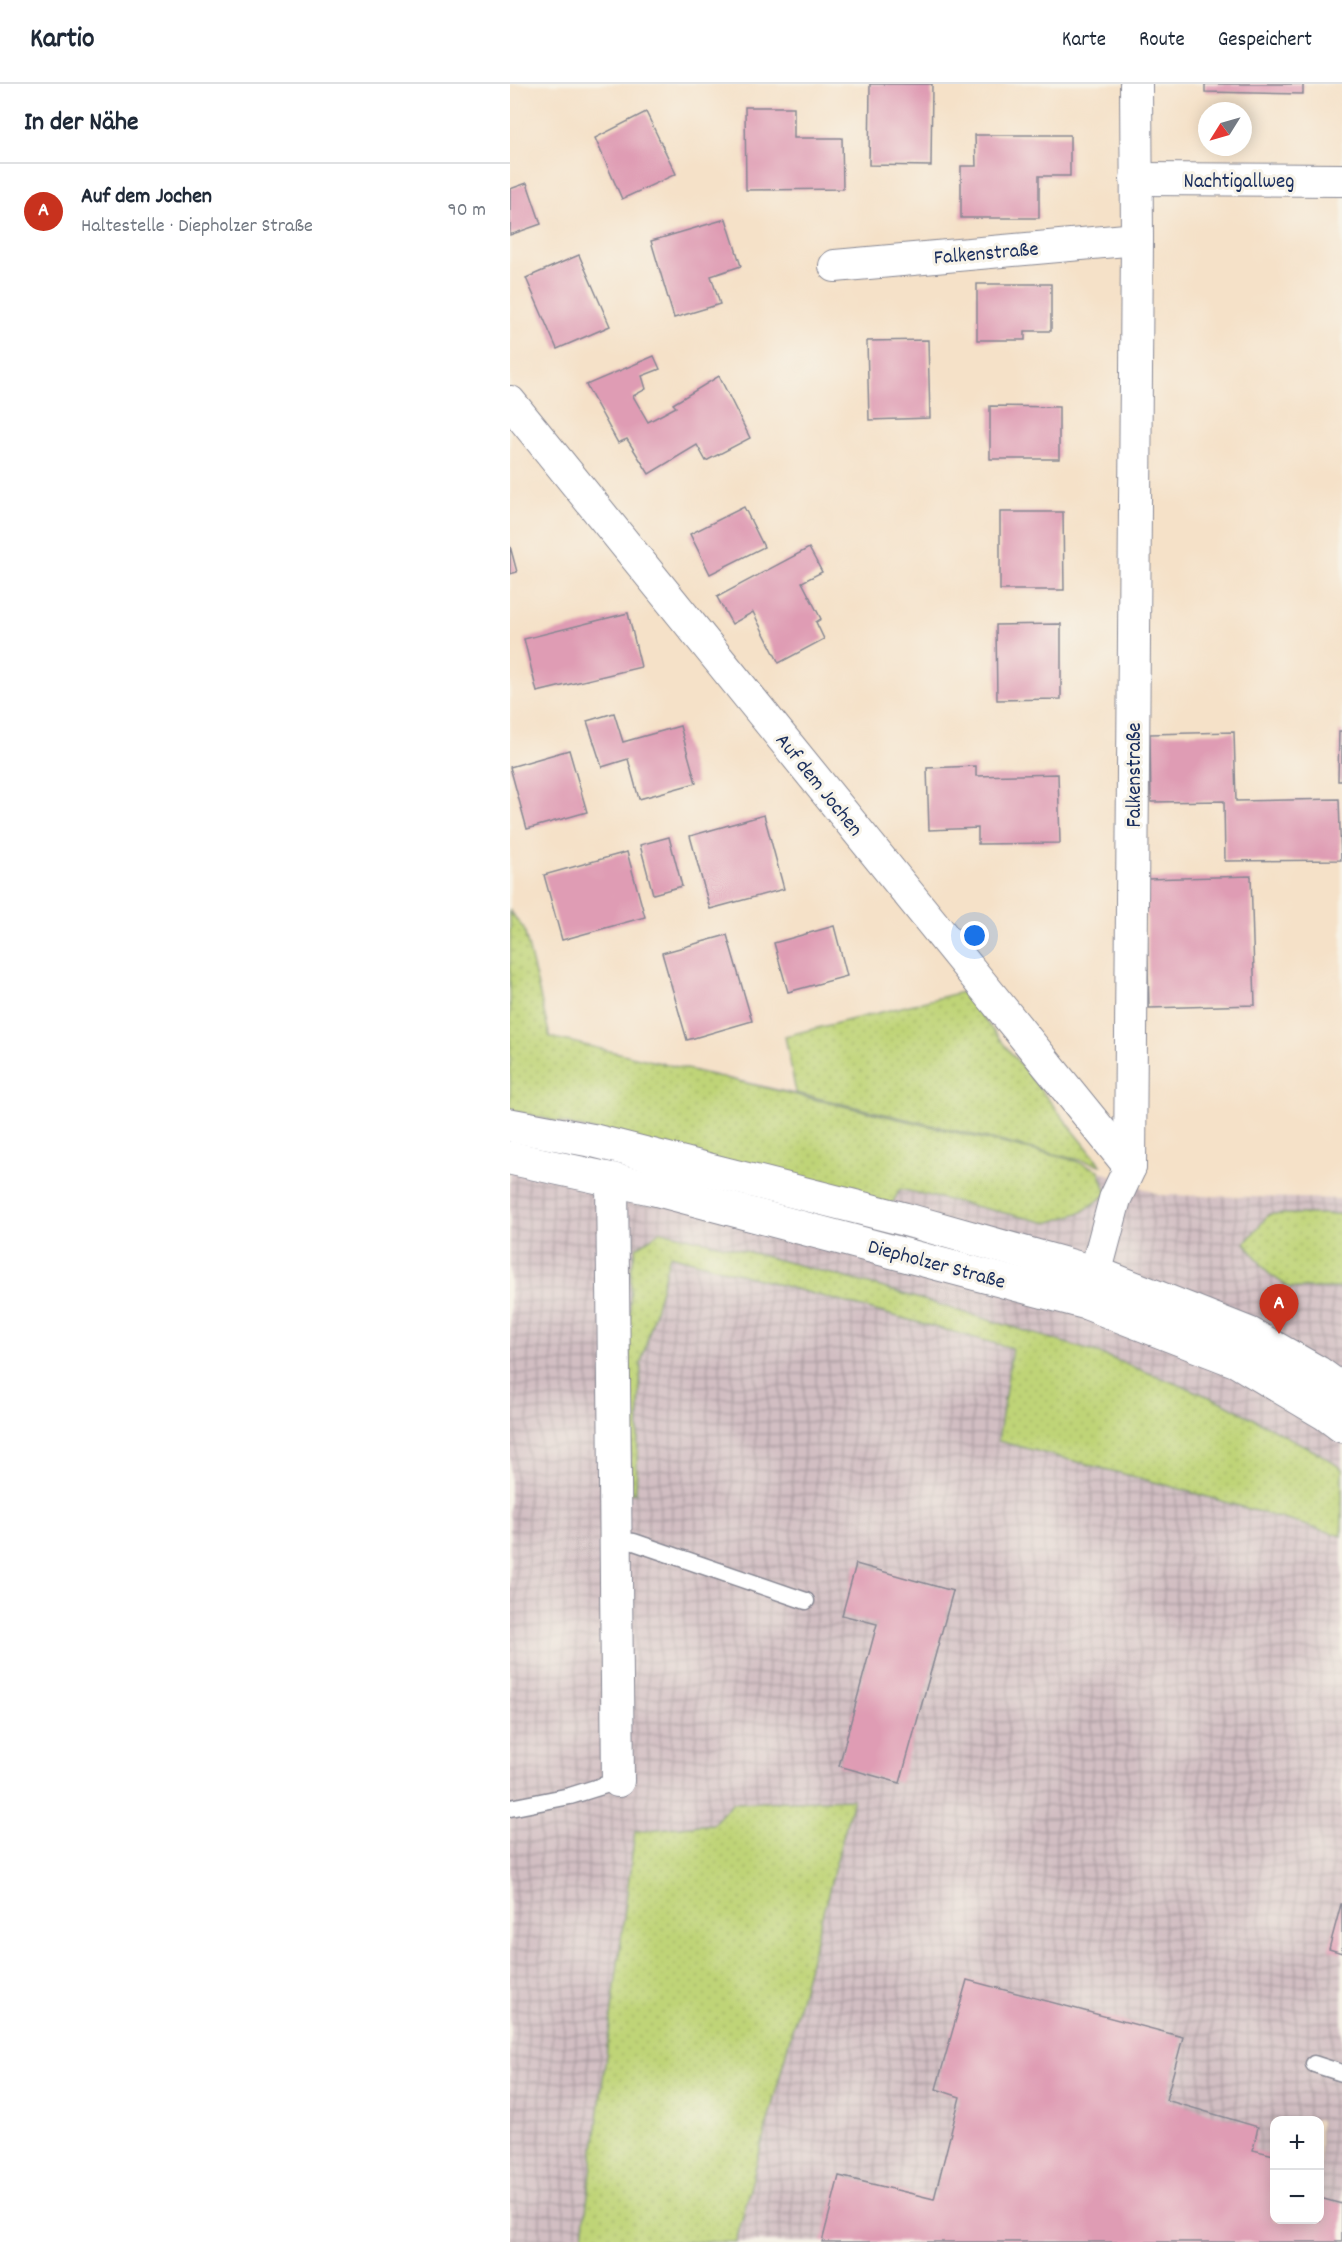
<!DOCTYPE html>
<html lang="de">
<head>
<meta charset="utf-8">
<style>
  body { margin:0; font-family:Dekko,sans-serif; background:#f6f6f7; color:#1f2937 }
  .controls { position:absolute; right:18px; bottom:18px; display:grid; overflow:hidden; border-radius:12px; box-shadow:0 3px 15px #0003 }
  .controls button { width:54px; height:54px; display:grid; place-items:center; padding:0; border:0; border-bottom:2px solid #e0e1e3; background:#fff; color:#1f2937; font:30px sans-serif }
  .compass { position:absolute; left:688px; top:18px; width:54px; height:54px; border-radius:50%; background:#fff; box-shadow:0 3px 15px #0003; rotate:233deg }
  .you { position:absolute; left:465px; top:852px; width:21px; height:21px; margin:-15px; border:4px solid #fff; border-radius:50%; background:#1a73e8; box-shadow:0 0 0 9px #1a73e833 }
  .badge { display:grid; place-items:center; width:39px; height:39px; border-radius:50%; background:#c8321e; color:#fff; font-size:20px; font-weight:700 }
  .pin { position:absolute; translate:-50% -50px; filter:drop-shadow(0 2px 3px #0008) }
  .pin::after { content:''; position:absolute; top:32px; width:21px; height:18px; background:inherit; clip-path:polygon(0 0,100% 0,50% 100%) }
  .list { margin:0; padding:0; list-style:none }
  h2 { display:flex; justify-content:space-between; align-items:center; height:78px; margin:0; padding:0 24px; font-size:26px }
  h2 small { font-size:20px; font-weight:400; color:#747a83 }
  .list li { display:grid; grid-template-columns:39px 1fr auto; gap:18px; align-items:center; box-sizing:border-box; height:96px; padding:0 24px; border-top:2px solid #e0e1e3 }
  .list b { display:block; font-size:22px; white-space:nowrap }
  .list p { margin:0; font-size:20px; white-space:nowrap; color:#747a83 }
  .list em { font-size:20px; font-style:normal; color:#747a83 }
  .map { position:relative; flex:none; width:832px; height:2158px; overflow:hidden }
  header { display:flex; align-items:center; gap:36px; box-sizing:border-box; height:84px; padding:0 30px; background:#fff; border-bottom:2px solid #e0e1e3 }
  header strong { font-size:28px }
  nav { display:flex; gap:33px; margin-inline-start:auto; font-size:21px }
  main { display:flex }
  aside { flex:1; background:#fff }
  .map>svg:first-child { display:block }
  .industrial { fill:url(#industrial-grid); fill-rule:evenodd }
  .grass { fill:url(#grass-dots); stroke:#6d826a; stroke-width:1.5 }
  .building { fill:#df9cb4 }
  .lines { fill:none; stroke-linecap:round; stroke-linejoin:round }
  .lane-casing { stroke:#888893; stroke-width:19 }
  .street-casing { stroke:#888893; stroke-width:34 }
  .secondary-casing { stroke:#888893; stroke-width:35 }
  .lane { stroke:#fff; stroke-width:16 }
  .street { stroke:#fff; stroke-width:32 }
  .secondary { stroke:#fff; stroke-width:33 }
  .labels { text-anchor:middle; stroke-width:6; stroke-linejoin:round; paint-order:stroke }
  .street-label { font-size:21px; fill:#1b2f5e; stroke:#f7f3e8 }
</style>
</head>
<body>
<header>
<strong>Kartio</strong>
<nav><a>Karte</a><a>Route</a><a>Gespeichert</a></nav>
</header>
<main>
<aside>
<h2>In der Nähe<small></small></h2>
<ul class="list">
<li><span class="badge">A</span><div><b>Auf dem Jochen</b><p>Haltestelle · Diepholzer Straße</p></div><em>90 m</em></li>
</ul>
</aside>
<div class="map">
<svg width="832" height="2158" viewBox="0 0 832 2158">
  <defs>
    <pattern id="industrial-grid" width="8" height="8" patternUnits="userSpaceOnUse" patternTransform="scale(1.5)"><rect width="8" height="8" fill="#d2bec2"/><path d="M0 4h8M4 0v8" fill="none" stroke="#aa9ba1"/></pattern>
    <pattern id="grass-dots" width="8" height="8" patternUnits="userSpaceOnUse" patternTransform="scale(1.5)"><rect width="8" height="8" fill="#bfd477"/><path d="M2 2h.1M6 6h.1" fill="none" stroke="#a4b669" stroke-width="1.8" stroke-linecap="round"/></pattern>
  </defs>
  <rect width="100%" height="100%" fill="#f7f3e8"/>
  <filter id="ink" filterUnits="userSpaceOnUse"><feTurbulence type="fractalNoise" baseFrequency=".0167" numOctaves="2"/><feDisplacementMap in="SourceGraphic" scale="12" xChannelSelector="R" yChannelSelector="G"/><feConvolveMatrix kernelMatrix="1 2 1 2 8 2 1 2 1" color-interpolation-filters="sRGB"/></filter>
  <filter id="wash" filterUnits="userSpaceOnUse"><feTurbulence type="fractalNoise" baseFrequency=".008" numOctaves="4" result="noise"/><feDisplacementMap in="SourceGraphic" scale="24" xChannelSelector="R" yChannelSelector="G"/><feGaussianBlur stdDeviation="1.35" result="paint"/><feColorMatrix in="noise" values="0 0 0 0 0 0 0 0 0 0 0 0 0 0 0 0 0 1.4 0 .05"/><feComposite in="paint" operator="in"/></filter>
  <g filter="url(#wash)">
    <rect width="100%" height="100%" fill="#f5e1c8"/>
    <path class="industrial" d="M0 947 40 953 286 1009 563 1076 650 1111 832 1115V2158H0ZM764 2036H810V2136H764Z"/>
    <g class="grass">
      <polygon points="0,827 14,845 40,953 563,1076 589,1086 597,1110 572,1128 538,1139 390,1105 382,1120 0,1026"/>
      <polygon points="452,908 591,1081 286,1009 275,952"/>
      <polygon points="759,1130 832,1130 832,1204 780,1204 758,1189 735,1159"/>
      <polygon points="151,1147 220,1163 367,1202 588,1269 710,1317 810,1370 832,1385 832,1452 663,1403 488,1357 502,1264 160,1171 131,1279 126,1409 121,1409 119,1260 121,1185 126,1164"/>
      <polygon points="343,1715 226,2158 72,2158 125,1747 203,1740 222,1719"/>
    </g>
    <g id="blocks">
      <g class="building">
        <polygon points="360,0 422,0 421,82 359,81"/>
        <polygon points="695,0 793,0 793,10 695,8"/>
        <polygon points="235,23 284,23 284,54 332,54 333,105 236,106"/>
        <polygon points="136,28 166,90 112,115 85,54"/>
        <polygon points="465,51 560,51 560,92 529,92 529,134 451,134 451,82 466,82"/>
        <polygon points="17,99 31,140 0,151 0,105"/>
        <polygon points="216,135 231,182 201,192 210,220 164,234 141,157"/>
        <polygon points="69,171 100,242 47,265 16,194"/>
        <polygon points="467,200 541,200 541,247 515,247 515,256 467,256"/>
        <polygon points="418,256 420,334 359,336 357,257"/>
        <polygon points="144,272 150,285 132,292 136,305 123,312 138,338 166,323 163,320 209,292 240,354 196,377 187,361 139,390 117,355 108,359 76,301"/>
        <polygon points="480,322 549,323 549,375 480,375"/>
        <polygon points="234,423 254,463 200,490 180,450"/>
        <polygon points="490,428 553,428 554,506 490,506"/>
        <polygon points="0,462 7,488 0,490"/>
        <polygon points="299,464 312,488 292,498 311,535 306,538 314,555 269,579 243,528 222,540 207,513"/>
        <polygon points="118,529 131,583 27,608 14,555"/>
        <polygon points="551,540 551,615 487,616 486,541"/>
        <polygon points="104,629 113,658 170,642 186,699 129,715 118,675 92,683 77,637"/>
        <polygon points="829,647 832,647 832,697 828,697"/>
        <polygon points="724,648 726,717 829,715 831,776 715,777 714,717 641,718 640,650"/>
        <polygon points="59,666 77,728 17,745 0,683"/>
        <polygon points="466,682 466,692 548,690 550,759 468,760 468,744 419,746 417,684"/>
        <polygon points="254,731 274,805 200,825 180,752"/>
        <polygon points="159,753 172,802 143,810 130,761"/>
        <polygon points="117,768 135,833 52,856 34,791"/>
        <polygon points="741,792 745,921 639,924 636,795"/>
        <polygon points="324,842 337,892 278,908 264,859"/>
        <polygon points="217,851 242,937 177,956 152,869"/>
        <polygon points="346,1480 443,1507 390,1699 329,1682 367,1540 332,1531"/>
        <polygon points="831,1820 832,1820 832,1869 819,1865"/>
        <polygon points="457,1896 673,1953 656,2016 748,2043 743,2066 764,2071 764,2136 810,2136 810,2114 832,2120 832,2158 312,2158 329,2092 424,2115 450,2013 426,2005"/>
      </g>
    </g>
  </g>
  <g filter="url(#ink)">
    <use href="#blocks" fill-opacity="0" stroke="#888893" stroke-width="1.5"/>
    <g class="lines">
      <defs>
        <g id="lane">
          <polyline points="105,1456 124,1458 296,1517"/>
          <polyline points="0,1724 60,1712 108,1697"/>
          <polyline points="804,1980 832,1989"/>
        </g>
        <g id="street">
          <polyline points="626,95 832,96"/>
          <polyline points="325,182 627,155"/>
          <polyline points="0,318 620,1083"/>
          <polyline points="102,1095 108,1697"/>
          <polyline points="579,1213 605,1115 620,1083 627,155 626,0"/>
        </g>
        <g id="secondary">
          <polyline points="0,1041 85,1057 394,1135 586,1189 740,1250 807,1288 832,1306"/>
          <polyline points="0,1074 145,1105 577,1219 727,1277 816,1330 832,1342"/>
        </g>
      </defs>
      <use href="#lane" class="lane-casing"/>
      <use href="#street" class="street-casing"/>
      <use href="#secondary" class="secondary-casing"/>
      <use href="#lane" class="lane"/>
      <use href="#street" class="street"/>
      <use href="#secondary" class="secondary"/>
    </g>
  </g>
  <g class="labels">
    <g class="street-label">
      <text x="729" y="103">Nachtigallweg</text>
      <text transform="translate(476 168) rotate(-5)" y="7">Falkenstraße</text>
      <text transform="translate(623 691) rotate(-90)" y="7">Falkenstraße</text>
      <text transform="translate(310 700) rotate(51)" y="7">Auf dem Jochen</text>
      <text transform="translate(427 1179) rotate(15)" y="7">Diepholzer Straße</text>
    </g>
  </g>
</svg>
<div class="controls">
<button>+</button>
<button>−</button>
</div>
<svg class="compass" viewBox="-18 -18 36 36"><path d="M0-13l5 13h-10z" fill="#e53935"/><path d="M0 13l5-13h-10z" fill="#747a83"/></svg>
<div class="you"></div>
<div class="pin badge" style="left:769px;top:1250px">A</div>
</div>
</main>
</body>
</html>
